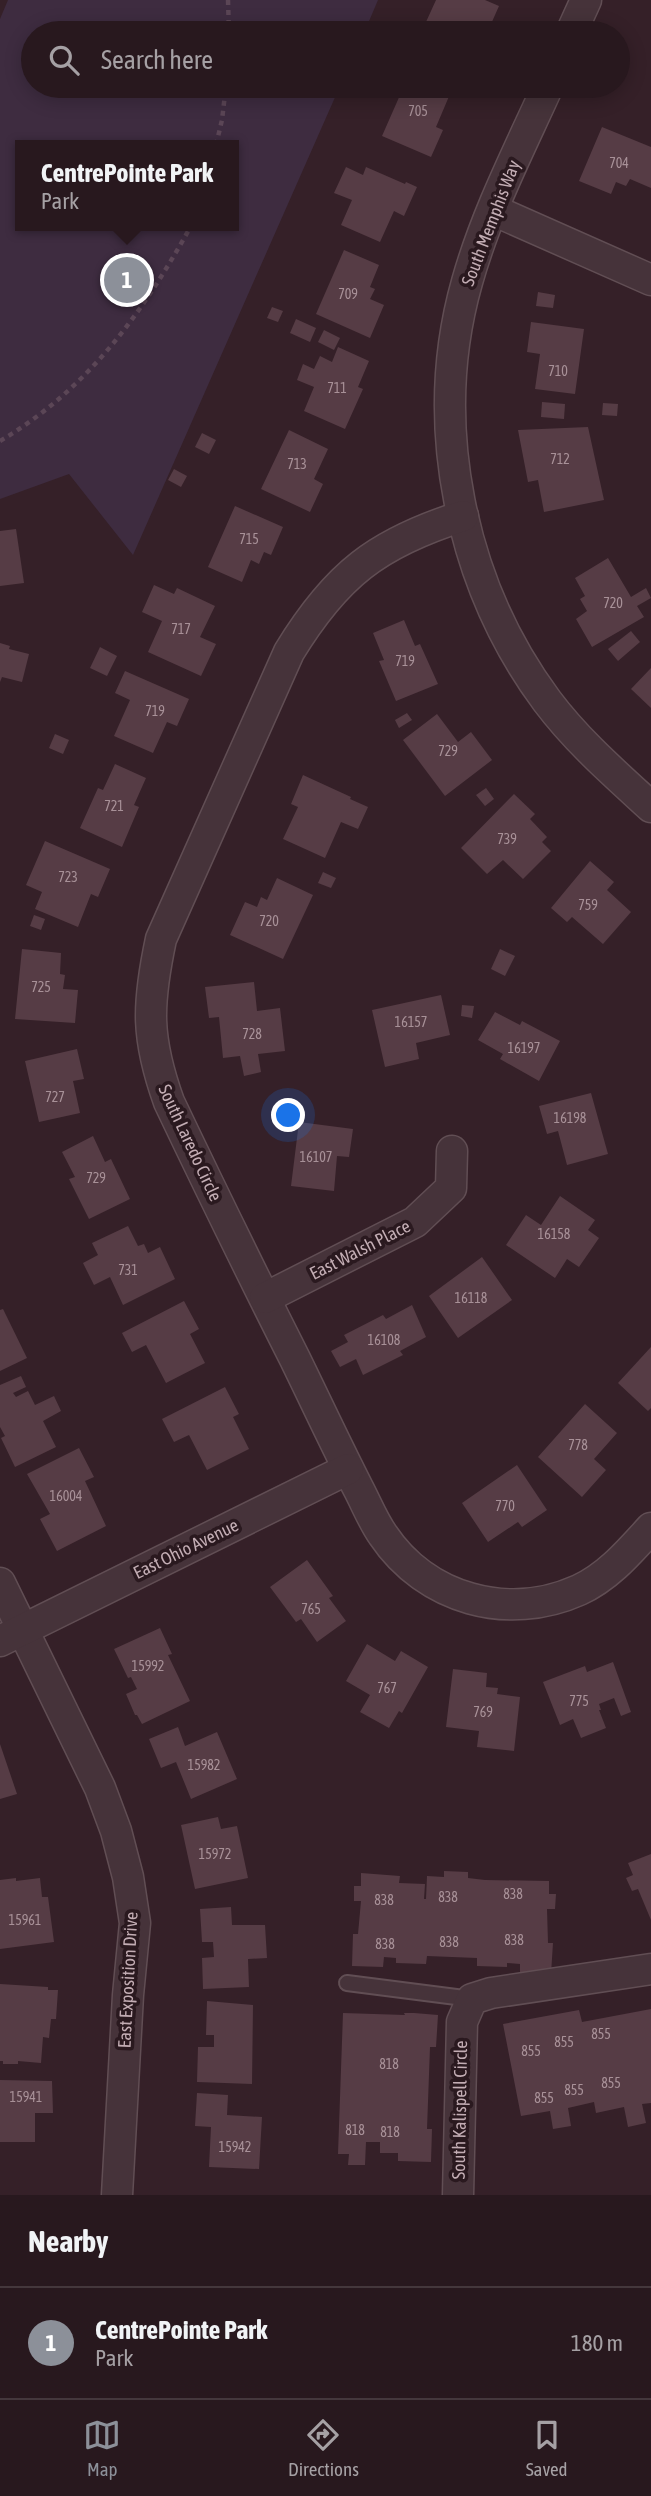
<!DOCTYPE html>
<html lang="en">
<head>
<meta charset="utf-8">
<style>
  body { margin:0; font-family:"Asap Condensed",sans-serif; background:#34252b; color:#f1f3f6 }
  .you { position:absolute; left:289px; top:1116px; width:24px; height:24px; margin:-18px; border:5px solid #fff; border-radius:50%; background:#1a73e8; box-shadow:0 0 0 10px #1a73e833 }
  .badge { display:grid; place-items:center; width:46px; height:46px; border-radius:50%; background:#8c9099; color:#fff; font-size:23px; font-weight:700 }
  .pin { position:absolute; translate:-50% -50%; border:4px solid #fff; box-shadow:0 2px 7px #0006 }
  .popup { position:absolute; left:15px; top:140px; width:224px; height:91px; box-sizing:border-box; display:grid; place-content:center; border-radius:0px; background:#28181e; filter:drop-shadow(0 2px 5px #0005); font-size:23px; white-space:nowrap; color:#a5a0a4 }
  .popup b { font-size:26px; color:#f1f3f6 }
  .popup::after { content:''; position:absolute; left:50%; top:100%; margin-left:-14px; border:14px solid transparent; border-top-color:#28181e }
  .list { margin:0; padding:0; list-style:none }
  h2 { display:flex; justify-content:space-between; align-items:center; height:91px; margin:0; padding:0 28px; font-size:30px }
  h2 small { font-size:23px; font-weight:400; color:#a5a0a4 }
  .list li { display:grid; grid-template-columns:46px 1fr auto; gap:21px; align-items:center; box-sizing:border-box; height:112px; padding:0 28px; border-top:2px solid #44373c }
  .list b { display:block; font-size:26px; white-space:nowrap }
  .list p { margin:0; font-size:23px; white-space:nowrap; color:#a5a0a4 }
  .list em { font-size:23px; font-style:normal; color:#a5a0a4 }
  .icon { flex:none; width:38px; height:38px; fill:none; stroke:currentColor; stroke-width:2; stroke-linecap:round; stroke-linejoin:round }
  .map { position:relative; flex:none; width:651px; height:2195px; overflow:hidden }
  .search { position:absolute; background:#28181e; box-shadow:0 4px 18px #0003; left:21px; right:21px; top:21px; height:77px; display:flex; align-items:center; gap:18px; box-sizing:border-box; padding:0 24px; border-radius:38px; color:#a5a0a4; font-size:26px }
  .sheet { height:203px; background:#28181e }
  nav { display:flex; justify-content:space-around; align-items:center; box-sizing:border-box; height:98px; border-top:2px solid #44373c; background:#28181e; font-size:19px; color:#a5a0a4 }
  nav a { display:grid; justify-items:center; gap:4px }
  nav .on { color:#8c9099 }
  .map>svg:first-child { display:block }
  .green { fill:#3e2c40; fill-rule:evenodd }
  .building { fill:#563c45 }
  .lines { fill:none; stroke-linecap:round; stroke-linejoin:round }
  .lane-casing { stroke:#614e54; stroke-width:18 }
  .street-casing { stroke:#614e54; stroke-width:33 }
  .path { stroke:#5b4656; stroke-width:4.5; stroke-dasharray:5 5; stroke-linecap:butt }
  .lane { stroke:#46333a; stroke-width:14 }
  .street { stroke:#46333a; stroke-width:30 }
  .labels { text-anchor:middle; stroke-width:7; stroke-linejoin:round; paint-order:stroke }
  .number-label { font-size:14px; fill:#a89198 }
  .street-label { font-size:18px; fill:#c3adb4; stroke:#2a191f }
</style>
</head>
<body>
<div class="map">
<svg width="651" height="2195" viewBox="0 0 651 2195">
  <rect width="100%" height="100%" fill="#352028"/>
  <path class="green" d="M8 0H378L364 33H33V86H340L133 555 69 474 0 499V19ZM20 145H234V226H20Z"/>
  <g class="building">
    <polygon points="436,0 485,0 499,6 487,33 473,31 472,33 421,33"/>
    <polygon points="404,86 431,86 450,94 436,127 443,130 431,157 382,136"/>
    <polygon points="602,127 651,147 651,188 630,179 626,186 616,182 611,194 579,181"/>
    <polygon points="346,167 363,175 366,167 405,184 406,182 417,187 404,216 394,211 380,242 341,225 352,200 334,193"/>
    <polygon points="344,250 379,265 370,287 375,289 370,299 384,305 370,338 316,314"/>
    <polygon points="538,292 555,295 553,308 536,306"/>
    <polygon points="272,307 283,311 278,322 267,318"/>
    <polygon points="296,319 316,328 310,342 290,333"/>
    <polygon points="531,322 584,329 575,394 535,389 540,354 527,352"/>
    <polygon points="324,330 340,338 334,350 318,342"/>
    <polygon points="338,347 369,361 358,387 363,389 345,429 304,411 314,387 297,380 303,364 314,369 320,356 332,362"/>
    <polygon points="542,402 565,404 564,419 541,417"/>
    <polygon points="603,403 618,404 617,416 602,415"/>
    <polygon points="588,427 604,500 544,512 538,480 528,482 518,430"/>
    <polygon points="289,430 328,449 314,479 323,484 310,512 261,489"/>
    <polygon points="202,433 216,440 209,454 195,447"/>
    <polygon points="174,469 187,476 181,487 168,480"/>
    <polygon points="235,506 283,527 271,555 264,552 259,564 251,560 242,582 208,567"/>
    <polygon points="16,529 24,583 0,586 0,531"/>
    <polygon points="608,558 631,597 646,588 651,598 637,606 644,617 592,647 576,619 587,611 580,599 585,596 575,578"/>
    <polygon points="154,585 174,594 177,588 215,606 200,637 216,644 201,676 148,652 162,621 142,612"/>
    <polygon points="404,620 415,646 420,644 438,684 396,701 379,661 384,660 373,633"/>
    <polygon points="631,631 640,642 618,661 608,649"/>
    <polygon points="0,643 10,646 9,649 29,654 22,682 2,677 0,682"/>
    <polygon points="100,647 117,656 107,676 90,668"/>
    <polygon points="651,668 651,708 631,689"/>
    <polygon points="125,671 189,699 177,726 167,722 153,753 114,736 130,700 115,693"/>
    <polygon points="407,713 412,720 399,728 395,720"/>
    <polygon points="437,714 458,742 471,732 492,760 445,796 403,740"/>
    <polygon points="55,734 69,740 63,754 49,748"/>
    <polygon points="115,764 146,778 134,805 139,807 122,847 80,828 98,788 103,790"/>
    <polygon points="303,775 351,797 350,799 368,807 358,829 341,822 325,858 283,839 298,807 291,804"/>
    <polygon points="486,788 494,799 485,806 476,795"/>
    <polygon points="514,794 535,814 530,819 547,837 542,842 551,851 523,879 503,860 487,874 461,848"/>
    <polygon points="45,841 110,869 98,897 91,894 78,927 35,909 42,892 26,885"/>
    <polygon points="590,861 614,882 607,890 631,912 603,944 572,917 567,922 551,908"/>
    <polygon points="323,872 336,878 331,888 318,883"/>
    <polygon points="277,878 313,895 283,959 230,935 245,902 257,907 261,897 267,900"/>
    <polygon points="34,915 45,919 41,930 30,926"/>
    <polygon points="22,949 61,953 60,974 65,975 63,989 78,990 75,1023 15,1019"/>
    <polygon points="500,949 515,956 505,976 491,969"/>
    <polygon points="254,982 257,1011 280,1008 285,1051 258,1054 261,1072 244,1076 240,1056 223,1058 219,1017 209,1018 205,987"/>
    <polygon points="441,995 450,1035 416,1043 419,1059 385,1067 372,1010"/>
    <polygon points="462,1005 474,1006 472,1018 461,1016"/>
    <polygon points="495,1012 520,1025 522,1021 560,1041 539,1081 500,1059 503,1054 478,1040"/>
    <polygon points="77,1049 84,1079 73,1081 80,1113 39,1122 25,1061"/>
    <polygon points="591,1093 608,1154 567,1165 558,1131 547,1134 539,1106"/>
    <polygon points="299,1122 353,1129 349,1157 337,1156 334,1191 291,1186"/>
    <polygon points="93,1136 105,1162 111,1159 130,1199 89,1219 69,1179 75,1177 62,1152"/>
    <polygon points="560,1196 595,1220 588,1230 599,1238 579,1267 567,1259 555,1278 506,1245 526,1215 541,1225"/>
    <polygon points="128,1226 138,1246 144,1244 148,1253 160,1247 175,1279 123,1305 110,1277 94,1285 83,1263 98,1255 92,1243"/>
    <polygon points="482,1257 512,1300 458,1338 429,1296"/>
    <polygon points="184,1301 199,1329 190,1334 205,1363 166,1383 146,1345 132,1352 122,1333"/>
    <polygon points="412,1305 426,1337 400,1351 403,1355 363,1375 356,1359 340,1367 331,1351 348,1342 344,1335 383,1315 386,1319"/>
    <polygon points="3,1309 27,1358 0,1371 0,1310"/>
    <polygon points="651,1347 651,1408 648,1411 618,1383"/>
    <polygon points="21,1376 26,1387 13,1393 16,1397 28,1391 35,1405 54,1396 61,1411 43,1421 56,1447 15,1467 1,1438 5,1436 0,1427 0,1385"/>
    <polygon points="225,1387 239,1414 233,1417 249,1449 207,1470 189,1435 174,1442 162,1419"/>
    <polygon points="585,1404 617,1433 594,1459 606,1470 582,1497 538,1457"/>
    <polygon points="79,1448 94,1477 85,1481 106,1526 57,1551 40,1519 50,1514 27,1474"/>
    <polygon points="517,1465 547,1510 522,1527 518,1522 488,1542 462,1503"/>
    <polygon points="307,1560 333,1596 329,1598 346,1621 317,1642 301,1619 296,1622 270,1587"/>
    <polygon points="160,1628 172,1654 168,1655 190,1701 142,1724 137,1715 135,1715 126,1694 137,1689 131,1677 128,1678 114,1649"/>
    <polygon points="367,1644 395,1661 401,1651 428,1667 402,1713 399,1711 389,1728 360,1712 370,1695 346,1681"/>
    <polygon points="613,1662 631,1712 621,1716 614,1698 599,1704 601,1710 599,1710 606,1728 581,1738 573,1719 560,1725 543,1682 585,1666 587,1672"/>
    <polygon points="453,1669 487,1673 486,1687 498,1688 497,1694 520,1697 514,1751 477,1747 479,1731 446,1727"/>
    <polygon points="178,1727 185,1746 217,1732 237,1779 191,1799 176,1762 161,1768 149,1739"/>
    <polygon points="0,1744 17,1794 0,1799"/>
    <polygon points="218,1817 221,1829 237,1826 248,1878 195,1889 181,1825"/>
    <polygon points="651,1854 651,1920 638,1889 632,1891 626,1878 633,1875 628,1863"/>
    <polygon points="444,1871 468,1872 468,1878 485,1880 549,1881 549,1894 556,1894 555,1909 547,1909 548,1943 553,1943 551,1974 520,1973 520,1964 507,1963 507,1967 477,1966 477,1958 427,1956 426,1964 396,1963 396,1958 384,1957 383,1967 352,1966 353,1934 358,1934 361,1901 354,1901 354,1886 361,1886 361,1873 400,1876 399,1883 425,1884 424,1899 426,1899 427,1876 444,1877"/>
    <polygon points="16,1878 16,1881 40,1878 42,1897 48,1897 54,1942 0,1949 0,1880"/>
    <polygon points="231,1907 232,1925 265,1925 267,1958 248,1959 249,1987 203,1989 202,1958 214,1957 213,1942 202,1942 200,1909"/>
    <polygon points="0,1984 48,1987 48,1990 58,1990 56,2019 51,2019 49,2038 43,2037 41,2063 18,2061 18,2064 3,2064 3,2061 0,2061"/>
    <polygon points="207,2001 253,2005 252,2084 197,2082 198,2047 214,2047 214,2035 206,2035"/>
    <polygon points="651,2009 651,2103 642,2104 646,2123 628,2127 624,2107 596,2113 594,2102 568,2108 571,2126 553,2129 550,2111 521,2116 503,2024 579,2010 582,2022"/>
    <polygon points="343,2013 405,2015 404,2013 414,2013 438,2015 436,2047 430,2047 427,2129 432,2129 431,2162 398,2161 398,2153 380,2153 380,2142 366,2142 365,2165 348,2165 349,2154 338,2154"/>
    <polygon points="0,2080 52,2081 53,2113 35,2113 35,2142 0,2142"/>
    <polygon points="197,2093 228,2095 227,2115 262,2117 259,2169 209,2167 211,2127 195,2126"/>
  </g>
  <g class="lines">
    <defs>
      <polyline id="lane" points="347,1983 472,1999"/>
      <g id="street">
        <polyline points="571,33 586,0"/>
        <path d="M548 86C519 150 486 214 467 282 427 423 460 584 547 701 577 741 615 774 651 807"/>
        <polyline points="493,210 651,280"/>
        <path d="M463 516C377 543 336 575 289 652L161 939C147 1005 146 1038 169 1102 210 1188 252 1274 295 1359 316 1402 336 1445 358 1488 366 1503 373 1521 383 1535 426 1599 508 1622 579 1590 608 1577 630 1551 651 1528"/>
        <polyline points="265,1298 415,1222 451,1188 452,1151"/>
        <polyline points="0,1583 100,1788 116,1831 128,1877 135,1923 128,1995 117,2195"/>
        <polyline points="0,1641 348,1469"/>
        <polyline points="458,2195 462,2022 472,1999 491,1993 651,1969"/>
      </g>
    </defs>
    <use href="#lane" class="lane-casing"/>
    <use href="#street" class="street-casing"/>
    <g class="path">
      <polyline points="228,0 229,33"/>
      <polyline points="216,145 222,120 226,86"/>
      <path d="M0 441C88 389 142 314 191 226"/>
    </g>
    <use href="#lane" class="lane"/>
    <use href="#street" class="street"/>
  </g>
  <g class="labels">
    <g class="number-label">
      <text x="418" y="116">705</text>
      <text x="619" y="168">704</text>
      <text x="348" y="299">709</text>
      <text x="558" y="376">710</text>
      <text x="337" y="393">711</text>
      <text x="560" y="464">712</text>
      <text x="297" y="469">713</text>
      <text x="249" y="544">715</text>
      <text x="613" y="608">720</text>
      <text x="181" y="634">717</text>
      <text x="405" y="666">719</text>
      <text x="155" y="716">719</text>
      <text x="448" y="756">729</text>
      <text x="114" y="811">721</text>
      <text x="507" y="844">739</text>
      <text x="68" y="882">723</text>
      <text x="588" y="910">759</text>
      <text x="269" y="926">720</text>
      <text x="41" y="992">725</text>
      <text x="411" y="1027">16157</text>
      <text x="252" y="1039">728</text>
      <text x="524" y="1053">16197</text>
      <text x="55" y="1102">727</text>
      <text x="570" y="1123">16198</text>
      <text x="316" y="1162">16107</text>
      <text x="96" y="1183">729</text>
      <text x="554" y="1239">16158</text>
      <text x="128" y="1275">731</text>
      <text x="471" y="1303">16118</text>
      <text x="384" y="1345">16108</text>
      <text x="578" y="1450">778</text>
      <text x="66" y="1501">16004</text>
      <text x="505" y="1511">770</text>
      <text x="311" y="1614">765</text>
      <text x="148" y="1671">15992</text>
      <text x="387" y="1693">767</text>
      <text x="579" y="1706">775</text>
      <text x="483" y="1717">769</text>
      <text x="204" y="1770">15982</text>
      <text x="215" y="1859">15972</text>
      <text x="513" y="1899">838</text>
      <text x="448" y="1902">838</text>
      <text x="384" y="1905">838</text>
      <text x="25" y="1925">15961</text>
      <text x="514" y="1945">838</text>
      <text x="449" y="1947">838</text>
      <text x="385" y="1949">838</text>
      <text x="601" y="2039">855</text>
      <text x="564" y="2047">855</text>
      <text x="531" y="2056">855</text>
      <text x="389" y="2069">818</text>
      <text x="611" y="2088">855</text>
      <text x="574" y="2095">855</text>
      <text x="26" y="2102">15941</text>
      <text x="544" y="2103">855</text>
      <text x="355" y="2135">818</text>
      <text x="390" y="2137">818</text>
      <text x="235" y="2152">15942</text>
    </g>
    <g class="street-label">
      <text transform="translate(491 223) rotate(-69)" y="6">South Memphis Way</text>
      <text transform="translate(190 1143) rotate(65)" y="6">South Laredo Circle</text>
      <text transform="translate(360 1250) rotate(-27)" y="6">East Walsh Place</text>
      <text transform="translate(186 1549) rotate(-26)" y="6">East Ohio Avenue</text>
      <text transform="translate(128 1980) rotate(-87)" y="6">East Exposition Drive</text>
      <text transform="translate(460 2110) rotate(-89)" y="6">South Kalispell Circle</text>
    </g>
  </g>
</svg>
<div class="you"></div>
<div class="pin badge" style="left:127px;top:280px">1</div>
<div class="popup"><b>CentrePointe Park</b>Park</div>
<div class="search"><svg class="icon" aria-label="search" viewBox="0 0 24 24"><circle cx="10" cy="10" r="6"/><path d="M15 15l6 6"/></svg>Search here</div>
</div>
<section class="sheet">
<h2>Nearby<small></small></h2>
<ul class="list">
<li><span class="badge">1</span><div><b>CentrePointe Park</b><p>Park</p></div><em>180 m</em></li>
</ul>
</section>
<nav>
<a class="on"><svg class="icon" aria-label="map" viewBox="0 0 24 24"><path d="M3 6l6-2 6 2 6-2v14l-6 2-6-2-6 2zM9 4v14M15 6v14"/></svg>Map</a>
<a><svg class="icon" aria-label="directions" viewBox="0 0 24 24"><path d="M12 3l9 9-9 9-9-9zM9 14v-3h6M13 9l2 2-2 2"/></svg>Directions</a>
<a><svg class="icon" aria-label="saved" viewBox="0 0 24 24"><path d="M7 4h10v16l-5-4-5 4z"/></svg>Saved</a>
</nav>
</body>
</html>
